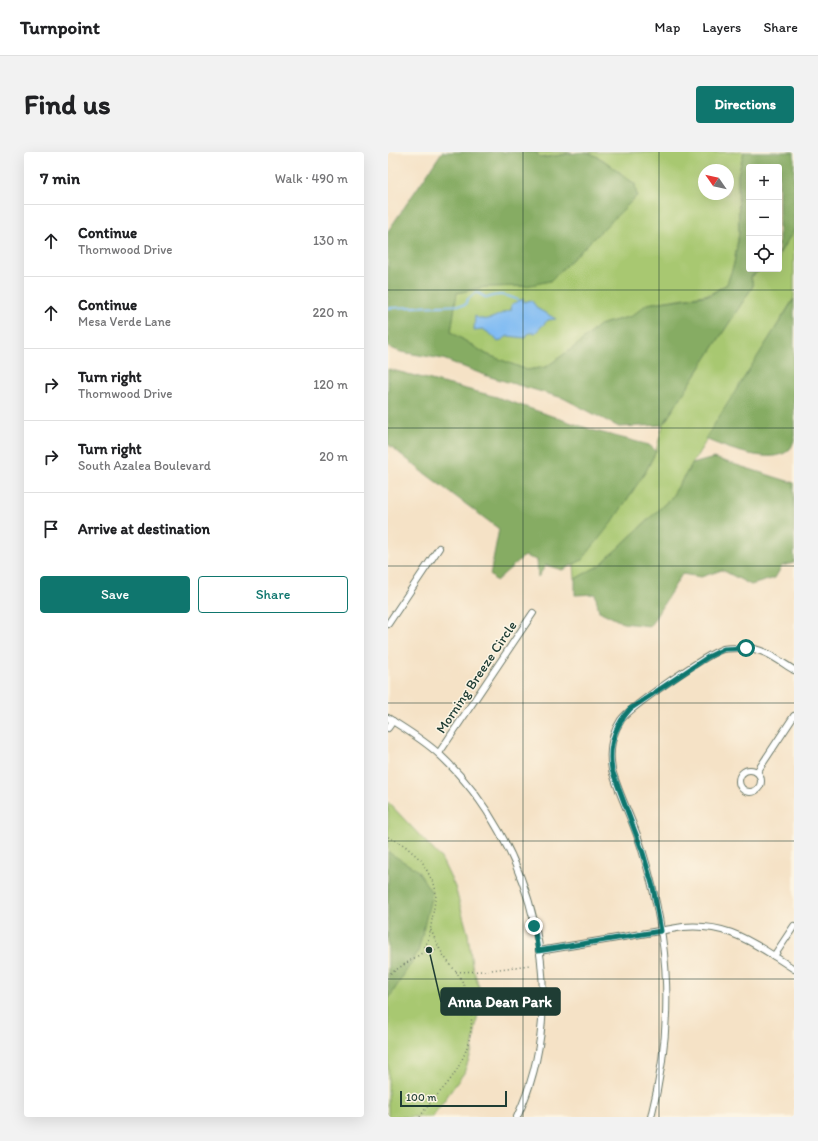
<!DOCTYPE html>
<html lang="en">
<head>
<meta charset="utf-8">
<style>
  body { margin:0; font-family:Itim,sans-serif; background:#f2f2f2; color:#202124 }
  .controls { position:absolute; right:12px; top:12px; display:grid; overflow:hidden; border-radius:4px; box-shadow:0 4px 16px #0002 }
  .controls button { width:36px; height:36px; display:grid; place-items:center; padding:0; border:0; border-bottom:1px solid #e0e0e0; background:#fff; color:#202124; font:20px sans-serif }
  .compass { position:absolute; left:310px; top:12px; width:36px; height:36px; border-radius:50%; background:#fff; box-shadow:0 4px 16px #0002; rotate:304deg }
  .scale { position:absolute; left:12px; bottom:10px; width:107px; box-sizing:border-box; padding-left:4px; border:2px solid #1f3d34; border-top:0; font-size:11px; line-height:14px; white-space:nowrap; color:#1f3d34; -webkit-text-stroke:3px #fcf5e5; paint-order:stroke }
  .stop { position:absolute; width:12px; height:12px; margin:-9px; border:3px solid #0f766e; border-radius:50%; background:#fff }
  .stop.end { background:#0f766e; border-color:#fff; box-shadow:0 1px 4px #0008 }
  .list { margin:0; padding:0; list-style:none }
  h2 { display:flex; justify-content:space-between; align-items:center; height:52px; margin:0; padding:0 16px; font-size:17px }
  h2 small { font-size:13px; font-weight:400; color:#757577 }
  .list li { display:grid; grid-template-columns:26px 1fr auto; gap:12px; align-items:center; box-sizing:border-box; height:72px; padding:0 16px; border-top:1px solid #e0e0e0 }
  .list b { display:block; font-size:15px; white-space:nowrap }
  .list p { margin:0; font-size:13px; white-space:nowrap; color:#757577 }
  .list em { font-size:13px; font-style:normal; color:#757577 }
  .actions { display:flex; gap:8px; padding:12px 16px }
  .actions a { flex:1; padding:9px 0; border:1px solid #0f766e; border-radius:4px; text-align:center; font-size:14px; color:#0f766e }
  .actions .main { background:#0f766e; color:#fff }
  .icon { flex:none; width:22px; height:22px; fill:none; stroke:currentColor; stroke-width:2; stroke-linecap:round; stroke-linejoin:round }
  .map { position:relative; flex:none; width:406px; height:965px; overflow:hidden; border-radius:4px }
  header { display:flex; align-items:center; gap:24px; box-sizing:border-box; height:56px; padding:0 20px; background:#fff; border-bottom:1px solid #e0e0e0 }
  header strong { font-size:19px }
  nav { display:flex; gap:22px; margin-inline-start:auto; font-size:14px }
  .intro { display:flex; align-items:center; justify-content:space-between; box-sizing:border-box; height:96px; padding:0 24px }
  h1 { margin:0; font-size:28px }
  .button { padding:10px 18px; border-radius:4px; background:#0f766e; color:#fff; font-size:14px; font-weight:700 }
  main { display:flex; gap:24px; padding:0 24px }
  aside { flex:1; background:#fff; border-radius:4px; box-shadow:0 4px 16px #0002 }
  .map>svg:first-child { display:block }
  .green { fill:#a8c871; stroke:#648252; fill-rule:evenodd }
  .forest { fill:#86ac63; stroke:#52744c }
  .water { fill:#81bcf3; stroke:#507c94 }
  .lines { fill:none; stroke-linecap:round; stroke-linejoin:round }
  .stream { stroke:#81bcf3; stroke-width:2 }
  .minor-casing { stroke:#6a7767; stroke-width:8 }
  .path { stroke:#6a7767; stroke-width:1.5; stroke-dasharray:1 3; stroke-linecap:butt }
  .minor { stroke:#fff; stroke-width:6 }
  .route { stroke:#0f766e; stroke-width:5 }
  .grid { fill:none; stroke:#1f3d34; stroke-width:1; stroke-opacity:0.55 }
  .labels { text-anchor:middle; stroke-width:3; stroke-linejoin:round; paint-order:stroke }
  .street-label { font-size:14px; fill:#1f3d34; stroke:#fcf5e5 }
  .leader { fill:none; stroke:#1f3d34; stroke-width:1.5 }
  .callout-dot { fill:#1f3d34; stroke:#fcf5e5; stroke-width:1.5 }
  .callout { fill:#1f3d34; stroke:#1f3d34; stroke-width:1.5 }
  .callout-label { font-size:15px; text-anchor:middle; font-weight:bold; fill:#fff }
</style>
</head>
<body>
<header>
<strong>Turnpoint</strong>
<nav><a>Map</a><a>Layers</a><a>Share</a></nav>
</header>
<div class="intro"><h1>Find us</h1><a class="button">Directions</a></div>
<main>
<aside>
<h2>7 min<small>Walk · 490 m</small></h2>
<ul class="list">
<li><svg class="icon" aria-label="ahead" viewBox="0 0 24 24"><path d="M12 20V5M6 11l6-6 6 6"/></svg><div><b>Continue</b><p>Thornwood Drive</p></div><em>130 m</em></li>
<li><svg class="icon" aria-label="ahead" viewBox="0 0 24 24"><path d="M12 20V5M6 11l6-6 6 6"/></svg><div><b>Continue</b><p>Mesa Verde Lane</p></div><em>220 m</em></li>
<li><svg class="icon" aria-label="right" viewBox="0 0 24 24"><path d="M7 20v-9h11M14 6l5 5-5 5"/></svg><div><b>Turn right</b><p>Thornwood Drive</p></div><em>120 m</em></li>
<li><svg class="icon" aria-label="right" viewBox="0 0 24 24"><path d="M7 20v-9h11M14 6l5 5-5 5"/></svg><div><b>Turn right</b><p>South Azalea Boulevard</p></div><em>20 m</em></li>
<li><svg class="icon" aria-label="arrive" viewBox="0 0 24 24"><path d="M6 21V4h12l-3 4 3 4H6"/></svg><div><b>Arrive at destination</b></div></li>
</ul>
<div class="actions"><a class="main">Save</a><a>Share</a></div>
</aside>
<div class="map">
<svg width="406" height="965" viewBox="0 0 406 965">
  <rect width="100%" height="100%" fill="#fcf5e5"/>
  <filter id="ink" filterUnits="userSpaceOnUse"><feTurbulence type="fractalNoise" baseFrequency=".025" numOctaves="2"/><feDisplacementMap in="SourceGraphic" scale="8" xChannelSelector="R" yChannelSelector="G"/><feConvolveMatrix kernelMatrix="1 2 1 2 8 2 1 2 1" color-interpolation-filters="sRGB"/></filter>
  <filter id="wash" filterUnits="userSpaceOnUse"><feTurbulence type="fractalNoise" baseFrequency=".012" numOctaves="4" result="noise"/><feDisplacementMap in="SourceGraphic" scale="16" xChannelSelector="R" yChannelSelector="G"/><feGaussianBlur stdDeviation="0.9" result="paint"/><feColorMatrix in="noise" values="0 0 0 0 0 0 0 0 0 0 0 0 0 0 0 0 0 1.4 0 .05"/><feComposite in="paint" operator="in"/></filter>
  <g filter="url(#wash)">
    <rect width="100%" height="100%" fill="#f5e2c6"/>
    <g class="green">
      <polygon points="148,0 184,0 174,3 152,6"/>
      <path d="M197 0H356L350 23 351 81 346 112 339 132 322 142 259 152 244 164 211 173 189 193 158 215 139 218 98 202 63 180 68 141 97 135 138 134 247 32 214 7ZM316 18H340V42H316Z"/>
      <polygon points="406,78 406,146 283,346 212,413 187,427 186,412 194,408 258,319 268,299 275,273 365,134 363,125 373,117 391,117 391,102"/>
      <polygon points="0,650 53,706 67,735 80,782 84,813 93,841 84,899 76,921 44,965 0,965"/>
    </g>
    <g class="forest">
      <path d="M54 0H148L152 6C163 5 190 0 198 0 216 5 232 22 247 32L249 44 162 129 138 134 97 135 69 141 63 180 98 202 139 218 158 215 189 193 211 173 244 164 259 152 322 143 339 132 346 112 351 81 350 23 356 0H406V78L391 102V15H361V117H373L363 125 365 134 275 273 231 275 175 246 99 224 55 207 13 200 0 195V79Z"/>
      <path d="M406 147V288C405 291 404 295 402 297 386 315 336 295 317 287Z"/>
      <polygon points="0,217 109,245 207,279 261,293 268,299 258,319 225,369 194,408 174,418 158,413 150,425 149,408 136,404 108,429 102,423 111,377 35,320 0,292"/>
      <polygon points="326,306 406,331 406,411 394,414 387,426 363,433 334,418 313,425 294,422 262,474 235,471 211,459 207,442 187,443 187,427 212,413 283,346 304,312"/>
      <polygon points="0,700 29,718 44,741 30,800 0,848"/>
    </g>
    <path class="water" d="M135 147 136 150 143 148 150 157 168 167 160 168 147 181H141L137 186 120 184 110 190 105 184 95 177 86 178 87 164C100 173 110 161 123 158L124 152Z"/>
    <g class="lines">
      <path class="stream" d="M0 156 77 153 80 147 88 140 99 146C110 141 119 143 130 148"/>
    </g>
  </g>
  <g filter="url(#ink)">
    <g class="lines">
      <defs>
        <g id="minor">
          <polyline points="0,472 51,396"/>
          <path d="M0 566C17 577 36 588 52 603 146 691 185 846 129 965"/>
          <polyline points="0,576 5,569"/>
          <polyline points="51,601 145,461"/>
          <circle cx="362" cy="629" r="11"/>
          <polyline points="369,620 406,564"/>
          <path d="M151 799 295 775C333 772 355 784 386 804L406 774"/>
          <polyline points="386,804 406,817"/>
          <path d="M263 965C286 874 283 791 255 701 247 672 232 646 224 618 221 601 223 583 233 568 242 555 319 502 335 497 342 496 350 496 357 496 376 496 391 509 406 518"/>
        </g>
      </defs>
      <use href="#minor" class="minor-casing"/>
      <g class="path">
        <polyline points="0,685 16,693 34,709 47,734 48,743 41,786 34,801 0,823"/>
        <polyline points="35,800 51,797"/>
        <polyline points="68,820 96,819 142,813"/>
        <polyline points="0,962 3,965"/>
        <path d="M32 965C40 952 50 943 59 932 83 901 92 864 74 829 70 821 63 814 58 807 51 797 47 787 42 776"/>
      </g>
      <use href="#minor" class="minor"/>
    </g>
  </g>
  <g class="lines" filter="url(#ink)">
    <path class="route" d="M146 774 150 799 273 779 265 735 255 701 224 618C220 594 226 575 242 557L320 505 336 497 358 496"/>
  </g>
  <path class="grid" d="M135 0V965M271 0V965M0 138H406M0 276H406M0 414H406M0 551H406M0 689H406M0 827H406"/>
  <g class="labels">
    <g class="street-label">
      <text transform="translate(88 525) rotate(-56)" y="5">Morning Breeze Circle</text>
    </g>
  </g>
  <path class="leader" d="M41 798L53 850"/>
  <circle class="callout-dot" cx="41" cy="798" r="4"/>
  <rect class="callout" x="53" y="836" width="119" height="27" rx="4"/>
  <g class="callout-label">
    <text x="112" y="855">Anna Dean Park</text>
  </g>
</svg>
<div class="controls">
<button>+</button>
<button>−</button>
<button><svg class="icon" aria-label="locate" viewBox="0 0 24 24"><circle cx="12" cy="12" r="6"/><path d="M12 2v4M12 18v4M2 12h4M18 12h4"/></svg></button>
</div>
<svg class="compass" viewBox="-18 -18 36 36"><path d="M0-13l5 13h-10z" fill="#e53935"/><path d="M0 13l5-13h-10z" fill="#757577"/></svg>
<div class="scale">100 m</div>
<div class="stop" style="left:358px;top:496px"></div>
<div class="stop end" style="left:146px;top:774px"></div>
</div>
</main>
</body>
</html>
